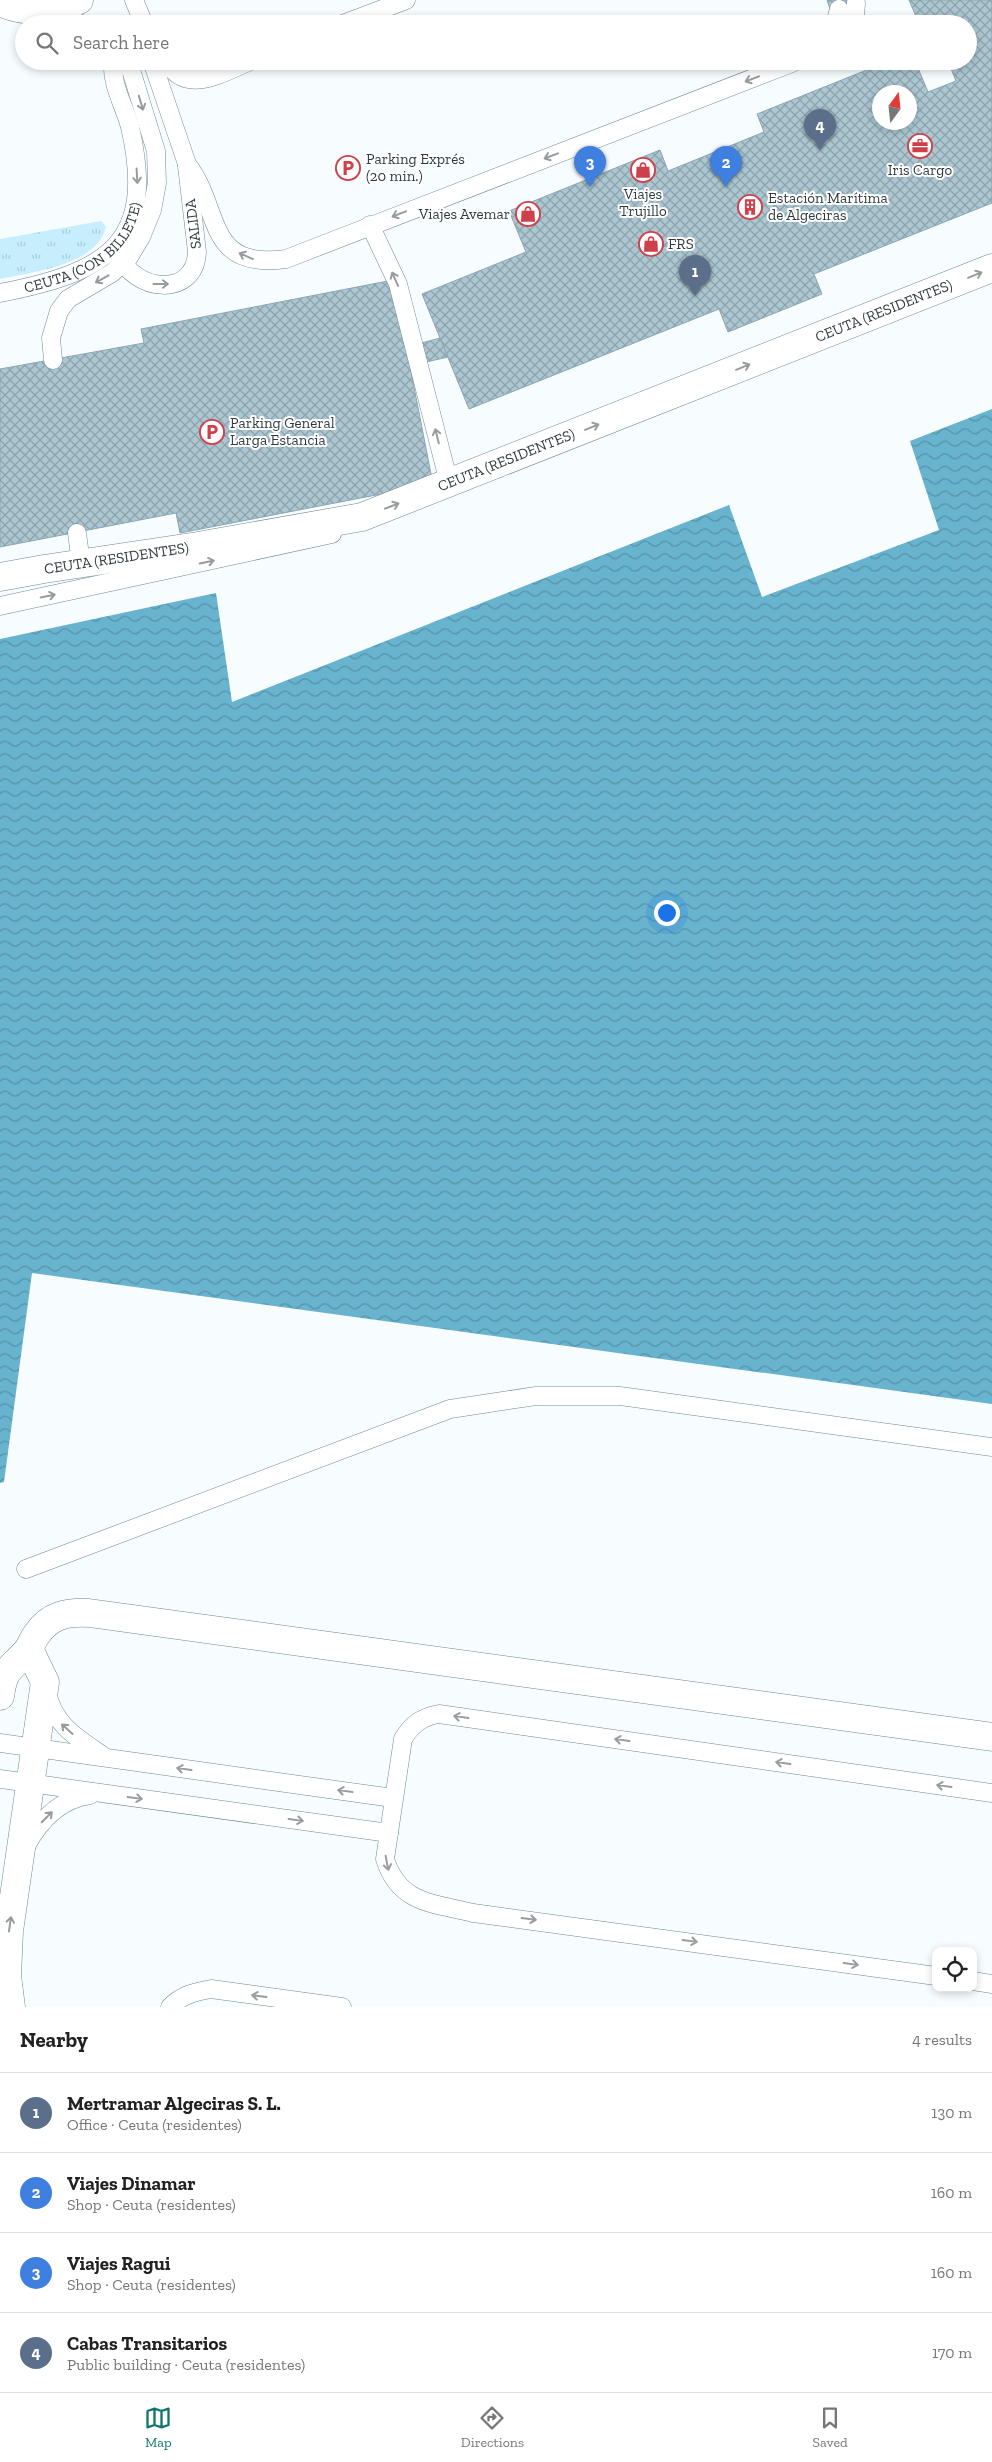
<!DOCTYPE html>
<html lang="en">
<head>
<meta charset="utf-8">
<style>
  body { margin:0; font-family:"Zilla Slab",serif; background:#f6f6f6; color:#222 }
  .controls { position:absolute; right:15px; bottom:15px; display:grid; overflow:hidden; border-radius:10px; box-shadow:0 2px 8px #0003 }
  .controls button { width:45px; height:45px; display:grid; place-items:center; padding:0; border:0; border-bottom:1px solid #e0e0e0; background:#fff; color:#222; font:25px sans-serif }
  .compass { position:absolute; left:872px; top:85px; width:45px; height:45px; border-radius:50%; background:#fff; box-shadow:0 2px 8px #0003; rotate:15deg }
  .you { position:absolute; left:666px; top:912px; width:18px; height:18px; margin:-12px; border:4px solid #fff; border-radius:50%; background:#1a73e8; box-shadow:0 0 0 8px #1a73e833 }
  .badge { display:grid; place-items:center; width:32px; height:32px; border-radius:50%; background:#0f766e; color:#fff; font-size:16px; font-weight:700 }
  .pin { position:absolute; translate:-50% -41px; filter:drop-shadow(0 1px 2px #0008) }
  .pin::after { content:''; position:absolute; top:26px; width:18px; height:15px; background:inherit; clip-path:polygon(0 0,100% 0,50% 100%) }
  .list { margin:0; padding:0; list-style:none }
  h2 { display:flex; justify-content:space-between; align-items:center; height:65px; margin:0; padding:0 20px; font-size:21px }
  h2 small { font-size:16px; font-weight:400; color:#767676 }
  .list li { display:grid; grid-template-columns:32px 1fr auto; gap:15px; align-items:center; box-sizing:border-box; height:80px; padding:0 20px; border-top:1px solid #e0e0e0 }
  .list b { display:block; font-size:19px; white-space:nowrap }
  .list p { margin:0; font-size:16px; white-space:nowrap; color:#767676 }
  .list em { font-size:16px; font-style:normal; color:#767676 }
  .icon { flex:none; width:28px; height:28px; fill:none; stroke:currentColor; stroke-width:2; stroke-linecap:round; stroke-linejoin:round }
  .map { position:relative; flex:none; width:992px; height:2007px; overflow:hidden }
  .search { position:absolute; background:#fff; box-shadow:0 2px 8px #0003; left:15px; right:15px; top:15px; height:55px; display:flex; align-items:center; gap:12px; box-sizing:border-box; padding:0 18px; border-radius:28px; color:#767676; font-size:19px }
  .sheet { height:385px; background:#fff }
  nav { display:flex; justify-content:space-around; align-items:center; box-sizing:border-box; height:70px; border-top:1px solid #e0e0e0; background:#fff; font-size:14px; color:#767676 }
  nav a { display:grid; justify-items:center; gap:2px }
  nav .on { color:#0f766e }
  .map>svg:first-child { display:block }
  .grass { fill:url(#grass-tufts) }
  .water { fill:url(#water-waves) }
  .building { fill:url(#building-cross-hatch); stroke:#8ca6b1; fill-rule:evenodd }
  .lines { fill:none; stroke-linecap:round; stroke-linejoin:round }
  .lane-casing { stroke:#6e8892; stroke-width:19 }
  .street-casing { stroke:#6e8892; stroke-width:29 }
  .lane { stroke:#fff; stroke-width:18 }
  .street { stroke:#fff; stroke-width:28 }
  .oneway { stroke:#979c9f }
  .labels { text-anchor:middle; stroke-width:4; stroke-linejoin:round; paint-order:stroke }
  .poi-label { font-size:15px; fill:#2f3a3f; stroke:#fff; text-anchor:start }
  .street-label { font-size:15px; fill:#2f3a3f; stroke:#fff }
</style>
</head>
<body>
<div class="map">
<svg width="992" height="2007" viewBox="0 0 992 2007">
  <defs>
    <pattern id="grass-tufts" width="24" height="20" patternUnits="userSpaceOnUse" patternTransform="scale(1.25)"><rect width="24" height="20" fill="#c6eefd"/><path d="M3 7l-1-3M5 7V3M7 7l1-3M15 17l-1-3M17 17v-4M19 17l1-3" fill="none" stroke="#aacdda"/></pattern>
    <pattern id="water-waves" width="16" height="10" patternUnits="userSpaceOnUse" patternTransform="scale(1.25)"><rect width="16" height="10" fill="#68b3ce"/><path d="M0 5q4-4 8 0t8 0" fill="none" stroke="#5693a9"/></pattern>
    <pattern id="building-cross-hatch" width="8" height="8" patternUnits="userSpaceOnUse" patternTransform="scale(1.25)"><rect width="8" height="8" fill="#acc7d2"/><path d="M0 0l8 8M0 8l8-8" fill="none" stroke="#8ca3ac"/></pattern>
  </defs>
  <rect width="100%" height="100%" fill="#f7fdff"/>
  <path class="grass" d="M101 221 106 227C96 266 32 272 0 279V239Z"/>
  <polygon class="water" points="992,409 992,1404 32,1273 4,1482 0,1483 0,639 216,593 232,702 729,505 762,597 939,530 910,441"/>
  <g class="building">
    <polygon points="827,0 864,0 831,12"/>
    <path d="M909 0H992V203L814 274 822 294 728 332 719 309 469 409 422 294 526 252 509 211 660 150 668 171 764 132 757 114 889 61H915L928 92 956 81 948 61H968V24H933L930 17 918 21ZM880 92H910V122H880Z"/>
    <polygon points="393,280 433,484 180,533 176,513 0,547 0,369 144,343 141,329"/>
    <polygon points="440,338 448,357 426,362 429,371 413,380 407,347"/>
  </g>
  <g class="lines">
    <defs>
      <g id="lane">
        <polyline points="134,0 144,24"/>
        <polyline points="50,10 81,24"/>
        <polyline points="343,24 406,0"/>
        <polyline points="835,24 839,9"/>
        <polyline points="850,24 855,16 856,3"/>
        <path d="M152 61 187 164C222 209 204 270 286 259L797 61"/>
        <path d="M166 61C186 97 223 72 251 61"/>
        <path d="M173 61C190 68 202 67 219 61"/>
        <polyline points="370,225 398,284 449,483"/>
        <path d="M119 254C133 292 195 299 197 252L187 166"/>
        <path id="s1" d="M0 293C106 272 157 245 130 127 124 105 111 84 113 61"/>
        <polyline points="53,360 51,338 59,311 68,299 112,273 129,257 141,237 152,210 157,183 156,151 131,70 120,61"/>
        <polyline points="77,533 81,563"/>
        <polyline points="0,606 332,534"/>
        <polyline points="26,1569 450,1409 536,1396 620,1396 992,1447"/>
        <path d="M47 1692C53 1724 77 1738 102 1755"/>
        <polyline points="0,1743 393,1798"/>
        <polyline points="0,1779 389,1833"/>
        <path d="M26 1846C40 1820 60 1799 90 1795"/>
        <path d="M936 1976 473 1913C433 1903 399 1904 385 1859L403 1739C412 1724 422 1717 439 1714L992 1793"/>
        <polyline points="973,1981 992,1984"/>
        <path d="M170 2007C182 1995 194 1992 211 1989L342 2007"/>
      </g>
      <g id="street">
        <path d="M0 2C25 14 54 12 79 0"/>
        <path id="s2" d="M0 577 44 569 198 546 362 517 992 268"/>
        <path d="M0 1696C4 1668 9 1671 27 1651 31 1646 33 1639 37 1634 50 1615 67 1612 89 1613L992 1737"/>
        <polyline points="11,2007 7,1976 9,1931 45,1682 29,1649"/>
      </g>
    </defs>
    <use href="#lane" class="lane-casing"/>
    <use href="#street" class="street-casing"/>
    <use href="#lane" class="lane"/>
    <use href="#street" class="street"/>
  </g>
  <defs><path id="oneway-shaft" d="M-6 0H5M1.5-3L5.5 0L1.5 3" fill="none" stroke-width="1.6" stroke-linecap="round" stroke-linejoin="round" transform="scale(1.25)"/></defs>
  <g class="oneway">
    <use href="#oneway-shaft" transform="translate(752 79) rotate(159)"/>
    <use href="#oneway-shaft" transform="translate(141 103) rotate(73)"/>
    <use href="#oneway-shaft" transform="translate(551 156) rotate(159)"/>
    <use href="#oneway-shaft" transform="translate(137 176) rotate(87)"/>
    <use href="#oneway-shaft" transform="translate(399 214) rotate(159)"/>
    <use href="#oneway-shaft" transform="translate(246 256) rotate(-156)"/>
    <use href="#oneway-shaft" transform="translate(975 275) rotate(-22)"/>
    <use href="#oneway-shaft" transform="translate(102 279) rotate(151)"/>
    <use href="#oneway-shaft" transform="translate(395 279) rotate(-114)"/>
    <use href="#oneway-shaft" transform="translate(161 284)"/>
    <use href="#oneway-shaft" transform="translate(743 367) rotate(-22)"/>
    <use href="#oneway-shaft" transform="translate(592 427) rotate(-22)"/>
    <use href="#oneway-shaft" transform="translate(437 436) rotate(-104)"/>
    <use href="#oneway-shaft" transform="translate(392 506) rotate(-21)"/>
    <use href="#oneway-shaft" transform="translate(207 562) rotate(-12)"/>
    <use href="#oneway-shaft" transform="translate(48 596) rotate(-12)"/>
    <use href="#oneway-shaft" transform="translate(461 1717) rotate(-172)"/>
    <use href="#oneway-shaft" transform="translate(67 1729) rotate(-138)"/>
    <use href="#oneway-shaft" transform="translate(622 1740) rotate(-172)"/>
    <use href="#oneway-shaft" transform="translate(783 1763) rotate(-172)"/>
    <use href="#oneway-shaft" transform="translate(184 1769) rotate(-172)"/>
    <use href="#oneway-shaft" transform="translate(944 1786) rotate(-172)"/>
    <use href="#oneway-shaft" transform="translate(345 1791) rotate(-172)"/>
    <use href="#oneway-shaft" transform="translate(135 1798) rotate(8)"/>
    <use href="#oneway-shaft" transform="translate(47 1817) rotate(-45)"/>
    <use href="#oneway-shaft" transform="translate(296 1820) rotate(8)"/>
    <use href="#oneway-shaft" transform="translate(387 1863) rotate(79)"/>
    <use href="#oneway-shaft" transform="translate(529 1919) rotate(7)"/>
    <use href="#oneway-shaft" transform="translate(10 1924) rotate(-82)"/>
    <use href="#oneway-shaft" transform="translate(690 1941) rotate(8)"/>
    <use href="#oneway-shaft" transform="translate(851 1964) rotate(8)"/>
    <use href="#oneway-shaft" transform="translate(259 1996) rotate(-173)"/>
  </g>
  <defs>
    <symbol id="office-ring" viewBox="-11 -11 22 22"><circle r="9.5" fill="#fff" stroke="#d0404a" stroke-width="1.5"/><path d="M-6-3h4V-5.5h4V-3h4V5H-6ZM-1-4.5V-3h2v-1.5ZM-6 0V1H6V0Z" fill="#d0404a"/></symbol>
    <symbol id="parking-ring" viewBox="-11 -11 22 22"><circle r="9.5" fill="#fff" stroke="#d0404a" stroke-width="1.5"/><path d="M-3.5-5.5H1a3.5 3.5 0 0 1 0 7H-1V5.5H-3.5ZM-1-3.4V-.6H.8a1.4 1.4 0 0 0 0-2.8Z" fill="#d0404a"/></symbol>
    <symbol id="shop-ring" viewBox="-11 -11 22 22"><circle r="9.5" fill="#fff" stroke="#d0404a" stroke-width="1.5"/><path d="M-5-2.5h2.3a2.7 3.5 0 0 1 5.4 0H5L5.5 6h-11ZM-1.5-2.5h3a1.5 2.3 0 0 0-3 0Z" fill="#d0404a"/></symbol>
    <symbol id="building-ring" viewBox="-11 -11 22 22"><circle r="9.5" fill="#fff" stroke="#d0404a" stroke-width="1.5"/><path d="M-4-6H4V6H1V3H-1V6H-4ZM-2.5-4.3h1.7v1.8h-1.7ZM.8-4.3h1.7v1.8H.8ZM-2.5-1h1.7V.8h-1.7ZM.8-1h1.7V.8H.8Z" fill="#d0404a"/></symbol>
  </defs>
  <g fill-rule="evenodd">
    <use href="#office-ring" x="906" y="132" width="28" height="28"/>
    <use href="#parking-ring" x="334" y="154" width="28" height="28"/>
    <use href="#shop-ring" x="629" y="156" width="28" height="28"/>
    <use href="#building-ring" x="736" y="193" width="28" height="28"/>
    <use href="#shop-ring" x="514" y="200" width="28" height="28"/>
    <use href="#shop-ring" x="637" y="230" width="28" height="28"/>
    <use href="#parking-ring" x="198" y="418" width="28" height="28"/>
  </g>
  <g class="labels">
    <g class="poi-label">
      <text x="366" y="164">Parking Exprés<tspan x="366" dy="17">(20 min.)</tspan></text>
      <text x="920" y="175" text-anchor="middle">Iris Cargo</text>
      <text x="643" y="199" text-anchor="middle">Viajes<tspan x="643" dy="17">Trujillo</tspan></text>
      <text x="768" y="203">Estación Marítima<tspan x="768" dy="17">de Algeciras</tspan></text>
      <text x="510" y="219" text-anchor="end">Viajes Avemar</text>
      <text x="668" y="249">FRS</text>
      <text x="230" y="428">Parking General<tspan x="230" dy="17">Larga Estancia</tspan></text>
    </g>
    <g class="street-label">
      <text transform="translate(193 224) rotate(-97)" y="5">SALIDA</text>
      <text dy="5" stroke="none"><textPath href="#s1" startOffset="100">CEUTA (CON BILLETE)</textPath></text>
      <text dy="5" stroke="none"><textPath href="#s2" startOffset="928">CEUTA (RESIDENTES)</textPath></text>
      <text dy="5" stroke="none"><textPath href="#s2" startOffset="522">CEUTA (RESIDENTES)</textPath></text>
      <text dy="5" stroke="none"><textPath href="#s2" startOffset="118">CEUTA (RESIDENTES)</textPath></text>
    </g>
  </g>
</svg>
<div class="controls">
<button><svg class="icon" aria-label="locate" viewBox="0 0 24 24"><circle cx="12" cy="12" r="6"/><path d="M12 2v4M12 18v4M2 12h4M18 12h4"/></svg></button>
</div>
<svg class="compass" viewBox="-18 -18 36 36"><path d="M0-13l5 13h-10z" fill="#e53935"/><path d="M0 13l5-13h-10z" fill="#767676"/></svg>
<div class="you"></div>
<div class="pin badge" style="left:695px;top:296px;background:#5c6f8a">1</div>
<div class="pin badge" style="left:726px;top:187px;background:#3f7fe0">2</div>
<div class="pin badge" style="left:590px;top:187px;background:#3f7fe0">3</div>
<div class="pin badge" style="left:820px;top:150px;background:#5c6f8a">4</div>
<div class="search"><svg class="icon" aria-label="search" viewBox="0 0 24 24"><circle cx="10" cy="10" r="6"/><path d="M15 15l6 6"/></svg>Search here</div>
</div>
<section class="sheet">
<h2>Nearby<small>4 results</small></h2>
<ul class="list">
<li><span class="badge" style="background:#5c6f8a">1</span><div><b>Mertramar Algeciras S. L.</b><p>Office · Ceuta (residentes)</p></div><em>130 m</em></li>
<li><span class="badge" style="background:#3f7fe0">2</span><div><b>Viajes Dinamar</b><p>Shop · Ceuta (residentes)</p></div><em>160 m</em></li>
<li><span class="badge" style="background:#3f7fe0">3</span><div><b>Viajes Ragui</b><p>Shop · Ceuta (residentes)</p></div><em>160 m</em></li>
<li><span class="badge" style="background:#5c6f8a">4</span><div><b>Cabas Transitarios</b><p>Public building · Ceuta (residentes)</p></div><em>170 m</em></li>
</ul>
</section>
<nav>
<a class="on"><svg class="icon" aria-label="map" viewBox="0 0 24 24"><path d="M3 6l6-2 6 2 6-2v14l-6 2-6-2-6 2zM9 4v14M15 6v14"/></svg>Map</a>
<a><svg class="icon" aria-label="directions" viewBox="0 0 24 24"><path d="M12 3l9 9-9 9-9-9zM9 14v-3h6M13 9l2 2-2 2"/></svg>Directions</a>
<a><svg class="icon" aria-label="saved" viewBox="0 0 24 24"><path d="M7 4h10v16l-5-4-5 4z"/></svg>Saved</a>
</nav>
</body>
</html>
